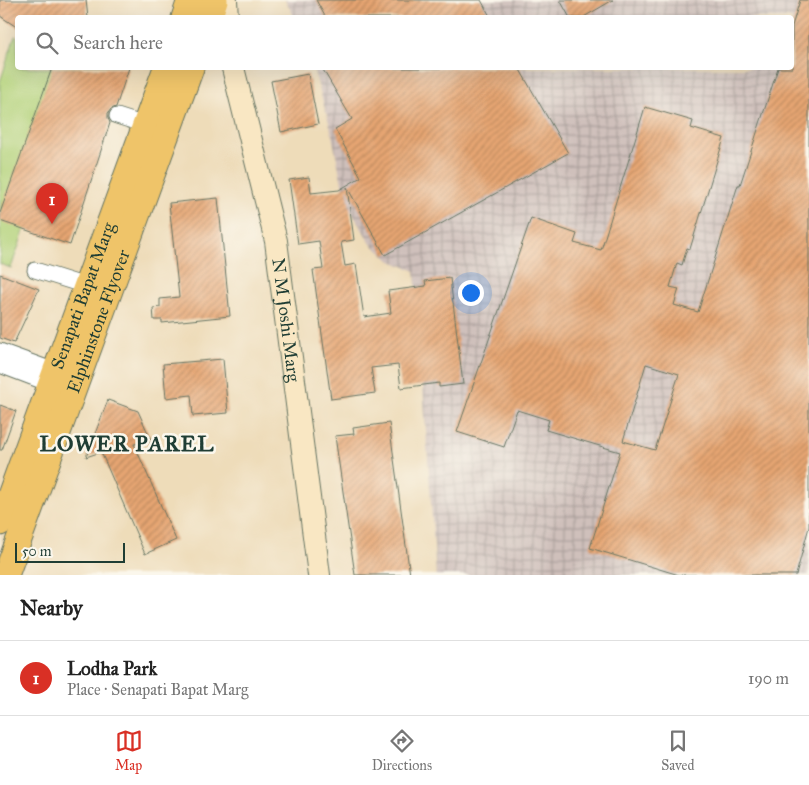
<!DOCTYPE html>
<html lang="en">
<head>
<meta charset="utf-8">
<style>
  body { margin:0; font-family:"IM FELL Great Primer",serif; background:#f6f6f6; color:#222 }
  .scale { position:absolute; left:15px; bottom:12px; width:110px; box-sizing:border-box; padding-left:5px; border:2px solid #1f3d34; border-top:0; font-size:14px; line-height:18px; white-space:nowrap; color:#1f3d34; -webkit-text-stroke:4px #fbf7ec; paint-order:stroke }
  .you { position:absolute; left:470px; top:292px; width:18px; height:18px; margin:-12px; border:4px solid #fff; border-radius:50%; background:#1a73e8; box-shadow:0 0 0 8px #1a73e833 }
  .badge { display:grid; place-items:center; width:32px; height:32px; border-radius:50%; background:#d93025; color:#fff; font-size:16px; font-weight:700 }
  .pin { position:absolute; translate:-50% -41px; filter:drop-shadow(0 1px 2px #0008) }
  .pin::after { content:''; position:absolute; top:26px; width:18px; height:15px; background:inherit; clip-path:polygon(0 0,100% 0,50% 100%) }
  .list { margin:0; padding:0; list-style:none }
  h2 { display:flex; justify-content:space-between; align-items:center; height:65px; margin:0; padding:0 20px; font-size:21px }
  h2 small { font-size:16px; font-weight:400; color:#767676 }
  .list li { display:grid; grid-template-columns:32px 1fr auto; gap:15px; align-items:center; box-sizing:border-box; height:75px; padding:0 20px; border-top:1px solid #e0e0e0 }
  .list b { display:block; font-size:19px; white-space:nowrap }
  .list p { margin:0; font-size:16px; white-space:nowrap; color:#767676 }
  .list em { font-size:16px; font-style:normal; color:#767676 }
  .icon { flex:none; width:28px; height:28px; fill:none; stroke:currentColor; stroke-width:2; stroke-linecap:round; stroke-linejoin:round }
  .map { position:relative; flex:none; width:809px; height:575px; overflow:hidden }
  .search { position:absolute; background:#fff; box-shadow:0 5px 20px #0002; left:15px; right:15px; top:15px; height:55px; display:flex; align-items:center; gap:12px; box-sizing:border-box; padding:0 18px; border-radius:5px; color:#767676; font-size:19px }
  .sheet { height:140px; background:#fff }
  nav { display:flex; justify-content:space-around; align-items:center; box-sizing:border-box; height:70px; border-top:1px solid #e0e0e0; background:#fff; font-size:14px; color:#767676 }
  nav a { display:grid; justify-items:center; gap:2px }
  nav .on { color:#d93025 }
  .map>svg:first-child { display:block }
  .industrial { fill:url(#industrial-grid) }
  .park { fill:#b2d279; stroke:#688856 }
  .building { fill:url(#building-hatch); fill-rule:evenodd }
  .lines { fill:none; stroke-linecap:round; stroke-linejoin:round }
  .street-casing { stroke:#677563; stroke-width:17 }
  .secondary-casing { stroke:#677563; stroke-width:24 }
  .primary-casing { stroke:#677563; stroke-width:27 }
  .street { stroke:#fff; stroke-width:15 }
  .secondary { stroke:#f9e7c3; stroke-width:22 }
  .primary { stroke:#efc469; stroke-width:25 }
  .labels { text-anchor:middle; stroke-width:5; stroke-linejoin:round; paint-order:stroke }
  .street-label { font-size:18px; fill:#1f3d34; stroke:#fbf7ec }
  .district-label { font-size:22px; font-weight:bold; letter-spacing:1px; fill:#1f3d34; stroke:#fbf7ec }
</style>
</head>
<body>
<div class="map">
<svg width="809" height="575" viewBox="0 0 809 575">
  <defs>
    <pattern id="industrial-grid" width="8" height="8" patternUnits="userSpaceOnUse" patternTransform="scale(1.25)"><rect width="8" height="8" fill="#cfc0bb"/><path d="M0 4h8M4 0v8" fill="none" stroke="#a79d99"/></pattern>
    <pattern id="building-hatch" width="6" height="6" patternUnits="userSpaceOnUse" patternTransform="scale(1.25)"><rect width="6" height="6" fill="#e6a572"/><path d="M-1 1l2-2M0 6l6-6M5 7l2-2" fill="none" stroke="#ba885e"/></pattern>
  </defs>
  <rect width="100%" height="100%" fill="#fbf7ec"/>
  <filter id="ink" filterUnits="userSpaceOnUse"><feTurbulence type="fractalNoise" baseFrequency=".02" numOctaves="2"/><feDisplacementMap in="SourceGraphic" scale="10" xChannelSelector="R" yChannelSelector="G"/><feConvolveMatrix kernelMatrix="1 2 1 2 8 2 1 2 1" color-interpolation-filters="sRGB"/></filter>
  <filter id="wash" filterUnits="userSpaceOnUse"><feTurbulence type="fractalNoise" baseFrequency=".0096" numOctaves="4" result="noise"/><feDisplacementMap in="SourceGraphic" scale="20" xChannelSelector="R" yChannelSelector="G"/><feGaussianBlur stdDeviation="1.12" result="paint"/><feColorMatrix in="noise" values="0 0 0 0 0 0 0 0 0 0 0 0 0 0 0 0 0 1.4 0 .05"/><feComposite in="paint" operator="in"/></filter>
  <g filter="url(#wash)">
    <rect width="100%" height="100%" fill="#eedcb9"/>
    <polygon class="industrial" points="285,0 809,0 809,575 436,575 415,271 391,261 371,244 346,203 330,126 313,68 792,68 792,18 295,18"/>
    <polygon class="park" points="15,36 17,37 18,68 81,68 11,268 0,264 0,82"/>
    <g id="blocks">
      <g class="building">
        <polygon points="0,0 86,0 88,18 18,18 18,28 0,16"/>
        <polygon points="316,0 481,0 491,18 326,18"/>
        <polygon points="560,0 613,0 582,18 570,18"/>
        <path d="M800 0H809V527L796 575H679L590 548 620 452 546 430 549 420 517 410 504 447 457 432 531 218 577 234 574 243 601 250 645 107 693 121 691 128 724 138 690 249 687 248 682 265 677 263 670 287 679 289 674 305 698 312 738 185H740L778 68H792V26ZM646 364 679 374 655 450 623 441Z"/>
        <polygon points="52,68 129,68 116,107 111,109 108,113 108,118 110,123 70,245 0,221 0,213"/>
        <polygon points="322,68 519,68 568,153 385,255 347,187 354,240 341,242 345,266 356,264 364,317 391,313 388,291 426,286 425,281 450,278 463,384 439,387 439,383 401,388 398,365 371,368 375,393 331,399 313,270 323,269 319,241 298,244 289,180 309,177 311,193 339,190 361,177 335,129 352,119"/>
        <polygon points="308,74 318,124 281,132 271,81"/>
        <polygon points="218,198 230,316 162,323 162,320 154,320 153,308 160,307 160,299 179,297 169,203"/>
        <polygon points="0,274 39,289 14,343 0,338"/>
        <polygon points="223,359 228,413 193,416 191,395 166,398 163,364"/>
        <polygon points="108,400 138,411 152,442 134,444 176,540 145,554 101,452 86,457"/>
        <polygon points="0,405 16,411 2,450 0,450"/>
        <polygon points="389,423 410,575 355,575 335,436 354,434 353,428"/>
      </g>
    </g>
  </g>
  <g filter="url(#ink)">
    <use href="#blocks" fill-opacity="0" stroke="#677563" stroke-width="1"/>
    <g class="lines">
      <defs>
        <g id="street">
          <polyline points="117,116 145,125"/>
          <polyline points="35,270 86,286"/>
          <polyline points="0,351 55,371"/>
          <polyline points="0,365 50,384"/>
        </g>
        <g id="secondary">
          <polyline points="226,0 227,18"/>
          <path id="s1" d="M233 68 276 241 319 575"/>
        </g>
        <g id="primary">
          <polyline points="184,18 190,0"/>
          <polyline points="209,18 215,0"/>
          <path id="s2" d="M0 523 166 68"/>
          <path id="s3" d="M6 575 191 68"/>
        </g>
      </defs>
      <use href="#street" class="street-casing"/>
      <use href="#secondary" class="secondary-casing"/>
      <use href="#primary" class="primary-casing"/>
      <use href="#street" class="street"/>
      <use href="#secondary" class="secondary"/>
      <use href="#primary" class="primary"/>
    </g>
  </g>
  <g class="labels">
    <g class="street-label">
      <text dy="6" stroke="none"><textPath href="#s2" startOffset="242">Senapati Bapat Marg</textPath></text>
      <text dy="6" stroke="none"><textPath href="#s1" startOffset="258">N M Joshi Marg</textPath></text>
      <text dy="6" stroke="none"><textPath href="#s3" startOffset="270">Elphinstone Flyover</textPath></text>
    </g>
    <g class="district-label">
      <text x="127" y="451">LOWER PAREL</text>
    </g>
  </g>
</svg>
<div class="scale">50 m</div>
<div class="you"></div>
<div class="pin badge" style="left:52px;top:224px">1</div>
<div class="search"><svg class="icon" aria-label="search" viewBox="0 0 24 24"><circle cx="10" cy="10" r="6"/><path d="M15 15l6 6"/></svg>Search here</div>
</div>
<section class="sheet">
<h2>Nearby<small></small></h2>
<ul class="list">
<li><span class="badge">1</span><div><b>Lodha Park</b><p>Place · Senapati Bapat Marg</p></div><em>190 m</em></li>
</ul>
</section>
<nav>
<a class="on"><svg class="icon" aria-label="map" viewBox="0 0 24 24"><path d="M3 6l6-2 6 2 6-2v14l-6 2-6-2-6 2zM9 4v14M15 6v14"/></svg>Map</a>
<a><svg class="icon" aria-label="directions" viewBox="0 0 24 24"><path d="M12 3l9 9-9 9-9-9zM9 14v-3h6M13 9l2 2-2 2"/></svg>Directions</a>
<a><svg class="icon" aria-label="saved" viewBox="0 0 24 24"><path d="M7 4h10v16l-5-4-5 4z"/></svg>Saved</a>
</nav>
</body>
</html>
